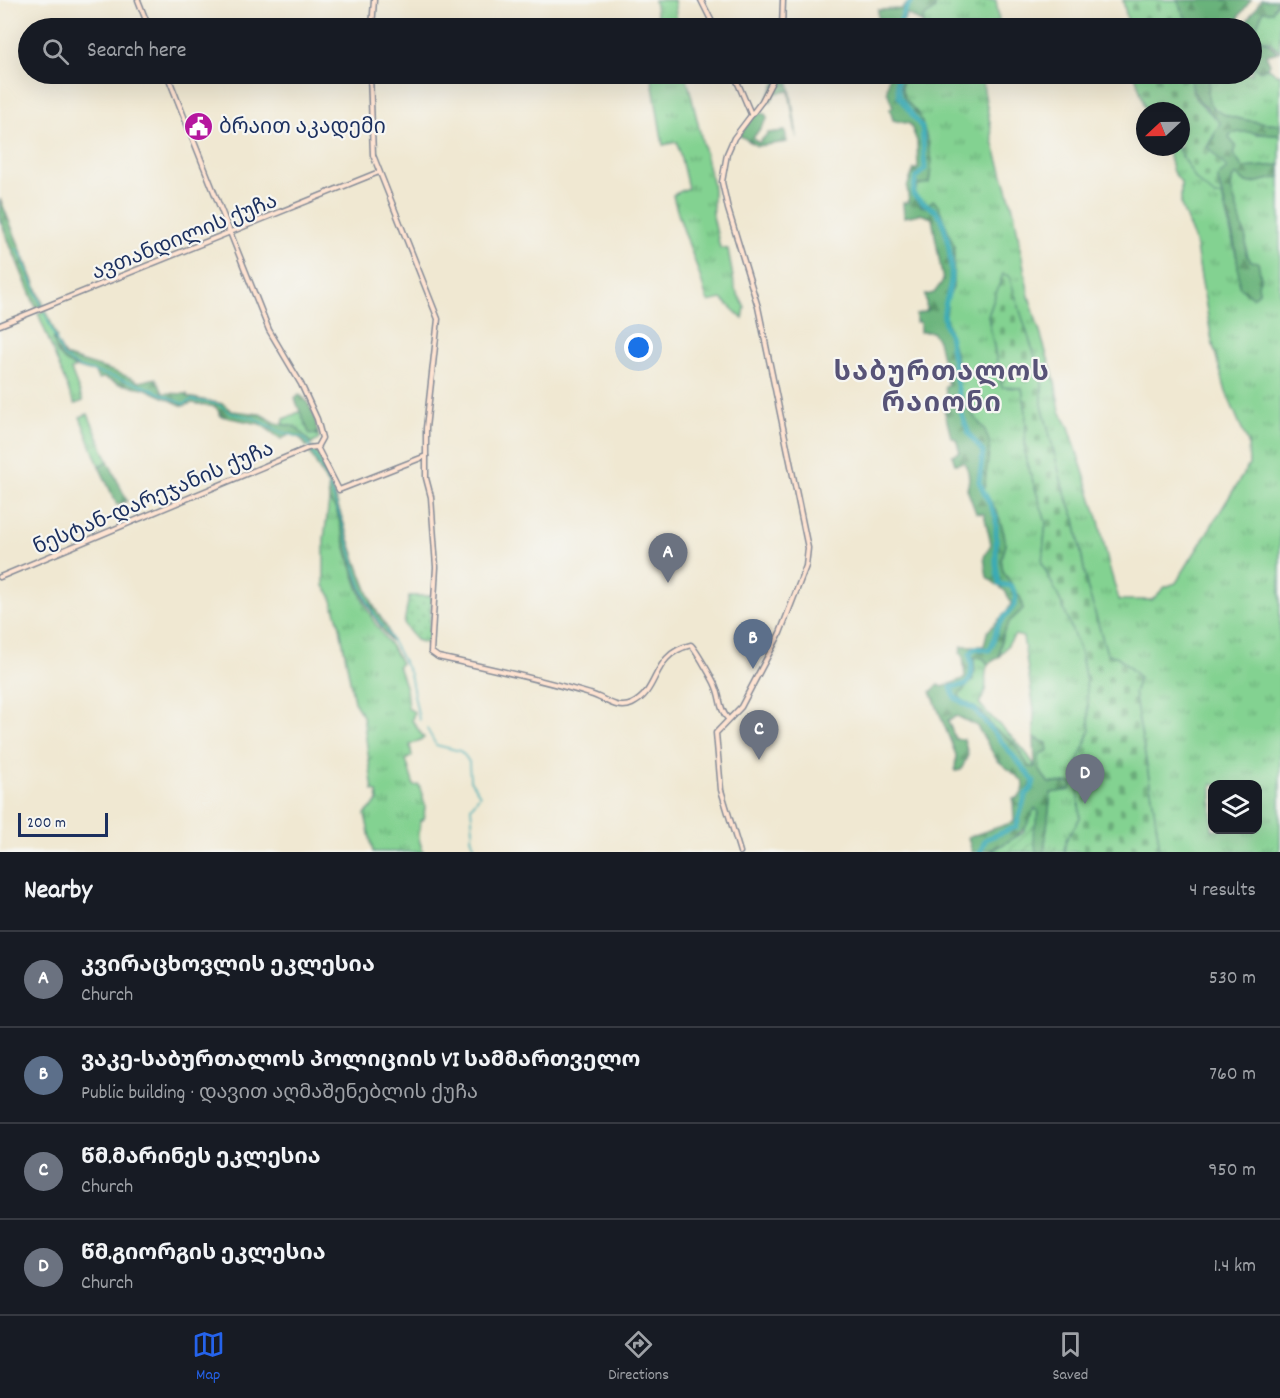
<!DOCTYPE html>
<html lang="en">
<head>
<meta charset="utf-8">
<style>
  body { margin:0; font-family:Dekko,"Noto Sans Georgian",sans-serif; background:#242831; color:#f1f3f6 }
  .controls { position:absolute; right:18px; bottom:18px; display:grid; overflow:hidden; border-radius:12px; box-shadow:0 6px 24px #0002 }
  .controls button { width:54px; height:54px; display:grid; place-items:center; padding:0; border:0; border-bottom:2px solid #363941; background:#171b24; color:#f1f3f6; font:30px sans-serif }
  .compass { position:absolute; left:1136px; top:102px; width:54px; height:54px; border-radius:50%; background:#171b24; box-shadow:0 6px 24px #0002; rotate:248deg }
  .scale { position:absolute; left:18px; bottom:15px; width:90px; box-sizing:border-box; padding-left:6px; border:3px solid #1b2f5e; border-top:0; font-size:16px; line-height:21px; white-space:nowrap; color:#1b2f5e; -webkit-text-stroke:4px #f6f6f2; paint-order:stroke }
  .you { position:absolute; left:639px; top:348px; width:21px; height:21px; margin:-15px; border:4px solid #fff; border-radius:50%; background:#1a73e8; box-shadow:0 0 0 9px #1a73e833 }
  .badge { display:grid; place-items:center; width:39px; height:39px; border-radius:50%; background:#2563eb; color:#fff; font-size:20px; font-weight:700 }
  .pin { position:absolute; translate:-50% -50px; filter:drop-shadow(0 2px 3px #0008) }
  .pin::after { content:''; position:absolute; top:32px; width:21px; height:18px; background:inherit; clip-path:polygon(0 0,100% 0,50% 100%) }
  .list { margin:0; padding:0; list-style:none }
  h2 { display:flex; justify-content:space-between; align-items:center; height:78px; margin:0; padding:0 24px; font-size:26px }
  h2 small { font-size:20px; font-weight:400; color:#9ea1a6 }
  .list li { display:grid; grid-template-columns:39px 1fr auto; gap:18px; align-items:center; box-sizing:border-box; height:96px; padding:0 24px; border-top:2px solid #363941 }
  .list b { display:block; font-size:22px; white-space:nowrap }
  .list p { margin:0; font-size:20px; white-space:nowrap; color:#9ea1a6 }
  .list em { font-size:20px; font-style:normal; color:#9ea1a6 }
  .icon { flex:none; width:33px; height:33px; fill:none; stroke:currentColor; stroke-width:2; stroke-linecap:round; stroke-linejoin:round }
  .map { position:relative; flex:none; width:1280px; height:852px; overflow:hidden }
  .search { position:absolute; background:#171b24; box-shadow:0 6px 24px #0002; left:18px; right:18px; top:18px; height:66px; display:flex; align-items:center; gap:15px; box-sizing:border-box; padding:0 21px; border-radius:33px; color:#9ea1a6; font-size:22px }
  .sheet { height:462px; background:#171b24 }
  nav { display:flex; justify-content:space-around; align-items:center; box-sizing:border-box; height:84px; border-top:2px solid #363941; background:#171b24; font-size:16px; color:#9ea1a6 }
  nav a { display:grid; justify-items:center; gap:3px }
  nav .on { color:#2563eb }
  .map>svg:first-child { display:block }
  .grass { fill:url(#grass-tufts); stroke:#4f8078; stroke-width:1.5; fill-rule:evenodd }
  .forest { fill:url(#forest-firs); stroke:#42726c; stroke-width:1.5 }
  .cemetery { fill:url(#cemetery-stones); stroke:#4f8078; stroke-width:1.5 }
  .park { fill:url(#park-dots); stroke:#4f8078; stroke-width:1.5 }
  .garden { fill:url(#garden-furrows); stroke:#4f8078; stroke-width:1.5 }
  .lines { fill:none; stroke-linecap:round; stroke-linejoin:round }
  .stream { stroke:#3aabb5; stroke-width:1.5 }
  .river { stroke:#3aabb5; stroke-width:5 }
  .secondary-casing { stroke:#868c98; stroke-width:7 }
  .secondary { stroke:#fee3d1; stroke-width:4 }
  .labels { text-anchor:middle; stroke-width:4.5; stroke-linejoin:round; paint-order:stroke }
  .poi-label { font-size:21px; fill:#1b2f5e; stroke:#f6f6f2; text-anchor:start }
  .street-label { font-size:21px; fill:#1b2f5e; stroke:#f6f6f2 }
  .district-label { font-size:27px; font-weight:bold; letter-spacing:1.5px; fill:#575377; stroke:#f6f6f2 }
</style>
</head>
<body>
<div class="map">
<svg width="1280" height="852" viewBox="0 0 1280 852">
  <defs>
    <pattern id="grass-tufts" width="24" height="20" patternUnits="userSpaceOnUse" patternTransform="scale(1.5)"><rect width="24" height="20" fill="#83d291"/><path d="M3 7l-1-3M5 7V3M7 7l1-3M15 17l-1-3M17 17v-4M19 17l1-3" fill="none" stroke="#6aab7a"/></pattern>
    <pattern id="forest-firs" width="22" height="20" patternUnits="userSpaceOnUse" patternTransform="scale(1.5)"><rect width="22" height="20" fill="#6ab47b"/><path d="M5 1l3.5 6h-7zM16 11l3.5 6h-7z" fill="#569368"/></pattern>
    <pattern id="cemetery-stones" width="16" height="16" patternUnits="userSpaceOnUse" patternTransform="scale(1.5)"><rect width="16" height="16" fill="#83d291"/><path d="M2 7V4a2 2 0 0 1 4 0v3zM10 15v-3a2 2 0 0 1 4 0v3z" fill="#6aab7a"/></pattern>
    <pattern id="park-dots" width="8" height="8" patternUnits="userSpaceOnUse" patternTransform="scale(1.5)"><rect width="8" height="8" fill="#83d291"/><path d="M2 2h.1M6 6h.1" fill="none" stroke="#6aab7a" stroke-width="1.8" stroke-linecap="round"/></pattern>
    <pattern id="garden-furrows" width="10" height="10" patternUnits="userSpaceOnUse" patternTransform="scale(1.5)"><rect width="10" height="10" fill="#83d291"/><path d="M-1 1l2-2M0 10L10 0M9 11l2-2" fill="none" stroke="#6aab7a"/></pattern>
  </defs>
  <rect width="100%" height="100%" fill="#f6f6f2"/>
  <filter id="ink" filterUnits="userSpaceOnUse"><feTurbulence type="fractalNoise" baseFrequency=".0167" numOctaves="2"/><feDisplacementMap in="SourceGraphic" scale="12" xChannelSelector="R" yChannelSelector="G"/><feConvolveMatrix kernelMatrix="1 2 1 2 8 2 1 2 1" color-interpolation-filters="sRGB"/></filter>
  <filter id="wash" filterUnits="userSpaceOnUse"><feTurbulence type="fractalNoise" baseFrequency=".008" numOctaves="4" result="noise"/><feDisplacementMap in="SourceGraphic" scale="24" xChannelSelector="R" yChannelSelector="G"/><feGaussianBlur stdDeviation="1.35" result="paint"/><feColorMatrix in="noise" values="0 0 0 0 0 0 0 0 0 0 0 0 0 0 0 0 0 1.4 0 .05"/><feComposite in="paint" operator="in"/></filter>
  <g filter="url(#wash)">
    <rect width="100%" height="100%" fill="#f0e8d2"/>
    <g class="grass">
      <polygon points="654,0 674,0 678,28 659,28"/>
      <polygon points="936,0 996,0 1000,28 922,28 923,18 935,9"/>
      <polygon points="1278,0 1280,0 1280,51 1270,42 1256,38 1254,32 1263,11 1277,5"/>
      <path d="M1252 61 1256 69 1262 71 1268 67 1277 75 1280 74V124C1264 123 1216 120 1209 102 1206 93 1210 83 1210 74H1252Z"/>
      <path d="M651 74H686L713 186V216L720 248 728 249 735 289 745 307 743 319 722 299 708 302C704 292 702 281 698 271 690 245 679 222 673 195L688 188 677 142 663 145Z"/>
      <path d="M903 74H981L994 145 1014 212 1029 296 1055 382 1060 411 1069 427 1099 521 1109 566 1119 600H1152L1165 587 1176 583 1249 465 1248 443 1226 392 1212 341 1195 242 1181 205V182L1173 172 1169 157 1170 147H1178C1186 168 1200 181 1215 196H1222L1239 267V286L1259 292C1257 274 1243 253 1246 239L1231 189 1232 179 1236 175 1246 183H1253L1280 177V852H1160C1154 800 1143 746 1134 693L1139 677 1118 657 1107 654 1087 586 1075 519 1063 488 1042 405V379L1003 275 988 316 1002 387 1022 388 1026 411 1025 457 1046 522 1042 563 1062 604 1081 654 1086 681 1090 731 1077 765 1080 818 1066 840 1064 852H1044L1051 792 1070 790 1073 783H1049L1039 770V739L1034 738V709L1023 637 1015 635 999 657 1002 635 1010 621 1023 609 1021 599 1003 571 1001 560 1006 545 1004 534 997 512 984 491 987 460 985 430 963 403 958 383 957 361 946 318 947 299 953 288 954 246 938 205 921 206 915 193 917 185 929 182C934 162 928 134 918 114 915 109 912 108 908 105 900 96 902 84 903 74ZM1212 784H1258V830H1212Z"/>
      <path d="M1249 130 1257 134 1280 135V165L1243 168C1235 159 1229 146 1229 134Z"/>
      <path d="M46 310 57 338 53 340C58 353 63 360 75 368L71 370 83 401 75 404 72 399 38 313Z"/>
      <polygon points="301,411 311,435 318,432 319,439 312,444 300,432 283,424 284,419"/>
      <polygon points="88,414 108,461 99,466 80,417"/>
      <path d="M329 501 336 508C346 546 353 585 373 620 382 635 393 647 401 663L398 666 406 689 408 708 414 712 412 720 424 738 410 745 412 756 406 760 414 786 419 785 425 804 424 819 420 821 419 839 423 852H373L365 814 378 801 377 792 373 791 363 716 354 702 340 627 330 594 324 586V539Z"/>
      <path d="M974 656 983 658 988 664C981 679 992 685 979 703 997 727 1022 741 1035 767H1029L1014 743 992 727 983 713 961 699 959 695 975 672Z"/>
    </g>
    <g class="forest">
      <polygon points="911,0 936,0 935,9 923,18 923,23 907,14 900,28 892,28 892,22 878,22 878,10 901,9"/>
      <polygon points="1177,0 1251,0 1239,16 1238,26 1245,24 1261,0 1278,0 1272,12 1263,11 1254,33 1256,38 1268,43 1278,52 1266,55 1270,64 1262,71 1256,69 1252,61 1252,28 1190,28"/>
      <polygon points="780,74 788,74 797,138 789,91 776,93 770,102 767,99"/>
      <path d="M889 74H903L901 87 905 99 920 116 932 160 929 183 918 185 915 193 921 206 926 207 933 200 938 205 954 246 953 288 947 299 946 318 957 361 958 383 963 403 985 430 990 444 984 491 997 512 1004 534 1006 545 1001 560 1003 571 1021 599 1023 609 1010 621 1002 635 999 657 988 664 983 658 974 657 973 680 959 695 961 699 983 713 992 727 1014 743 1029 767H1035L1034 738 1047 743 1048 751 1040 754C1037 767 1040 773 1049 783H1074L1070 790 1051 793 1044 852H1036L1033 833 1039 812C1021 835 1001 852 972 852L968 837 1014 822 1013 799C1021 798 1026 789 1023 781L997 760 977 726 957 716 948 720 955 739H964L968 755 961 770 955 771 956 755 931 692 938 685 943 687 965 678 963 655 960 653 962 646H984L987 632 1008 610 1011 603 1006 592 987 577 984 557 991 544 984 514 976 513 967 489C970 480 969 470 964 462L955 464 952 455 960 452 956 439 951 437 944 409 947 402 945 386 948 385 938 340 932 332H920V322H916V314L927 311 925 295 934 293 943 281 932 218 920 214 904 217 903 203 909 202 907 187 914 169H918L917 141 910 124 893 120 890 109 893 107 887 91Z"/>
      <path d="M1189 74H1210C1210 83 1206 93 1209 102 1216 120 1264 123 1280 124V135C1261 135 1248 129 1230 134L1229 138 1236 146 1233 154 1243 168 1280 165V177L1253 183H1246L1237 175 1232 179 1231 189 1246 239V254L1251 261 1258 262 1261 278 1258 284 1259 292 1253 298 1239 286C1239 248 1227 213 1217 177L1226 168 1207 147 1214 136 1207 107 1195 98Z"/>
      <polygon points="760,109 762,114 766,114 767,119 753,138 759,143 768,133 785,131 787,142 757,146 739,135"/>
      <polygon points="0,199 3,206 44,306 36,308 0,220"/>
      <path d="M54 337 65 356C89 365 118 370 139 382L156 378 163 393 187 394 188 397 223 404 232 411 260 414 276 423 296 427 312 444 307 447 300 438 291 434 281 439 260 424 221 416 216 407 192 403 183 406 144 388 119 384 104 378 98 379 95 372C76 369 53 361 54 337Z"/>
      <path d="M299 395C310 399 318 424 317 435L309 433 295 399Z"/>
      <path d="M313 448 318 451C339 501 351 554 373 604 378 617 390 626 390 640 357 599 350 557 336 509L329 501 328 486 309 451Z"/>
      <polygon points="108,461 127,501 117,505 99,466"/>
    </g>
    <g class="cemetery">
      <polygon points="1123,0 1177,0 1190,28 1129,28"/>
      <polygon points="1135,74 1189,74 1195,98 1220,123 1207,147 1227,168 1217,177 1222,196 1215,196 1196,180 1178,149 1181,147 1181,111 1146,111"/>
      <path d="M1003 274 1009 276 1042 379V405L1063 488 1075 519 1087 586 1107 654 1118 657 1139 677 1134 693C1143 746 1154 800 1160 852H1064L1066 840 1080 818 1077 765 1090 731 1086 681 1081 654 1062 604 1042 563 1046 522 1025 456 1026 411 1022 388 1002 387 988 316Z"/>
    </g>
    <polygon class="park" points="409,596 432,596 428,644 416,640 404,624"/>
    <polygon class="garden" points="1035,808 1039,812 1033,833 1036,852 990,852 1023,833"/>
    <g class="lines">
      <g class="stream">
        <polyline points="16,249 20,252 42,306"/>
        <path d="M44 311 63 356 78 367 142 385 184 404 192 400 218 404 230 413 254 418 281 432 304 438C322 464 333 495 343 525 355 560 359 597 383 627"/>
        <polyline points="386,630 410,674 419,720"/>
        <polyline points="427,729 436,745 460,751 465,756 469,762 470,780 480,795 471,807 473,831 471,837 476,852"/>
      </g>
      <g class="river">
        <polyline points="898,28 905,10 912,0"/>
        <path d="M896 74 899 97 922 128 925 169 916 177 913 194C921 205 935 206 941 218 948 235 952 262 951 279 949 302 937 310 949 334L962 415 969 434 983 452 979 482 996 517V564L999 584 1011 586C1025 605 1005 612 997 627 994 635 995 643 989 650L975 648 970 654C972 665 974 675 966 685L951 687 954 697 975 710 1034 781 1032 788 1026 794 1016 827 986 839 980 852"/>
      </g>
    </g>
  </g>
  <g filter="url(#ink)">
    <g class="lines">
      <defs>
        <g id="secondary">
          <polyline points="138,0 149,28"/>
          <polyline points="701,0 715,28"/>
          <polyline points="372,28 374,0"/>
          <polyline points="782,28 783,0"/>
          <polyline points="167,74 269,330 301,384 317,419 322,438 317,447"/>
          <path d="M370 74 373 155 438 319 426 428V478L431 497 436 567 431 652 438 657C489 668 540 679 590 694 605 698 617 711 632 704 661 690 650 655 691 645 695 648 714 681 716 687 721 699 719 709 728 719"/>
          <polyline points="734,74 751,114"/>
          <polyline points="0,325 379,172"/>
          <polyline points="317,447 339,490 426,456"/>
          <polyline points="0,577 308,448 317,447"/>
          <polyline points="740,852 721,790 716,733 741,707 780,633 806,566 808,548 758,307 728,209 722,182 727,154 734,138 762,101 776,74"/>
        </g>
      </defs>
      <use href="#secondary" class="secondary-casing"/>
      <use href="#secondary" class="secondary"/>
    </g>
  </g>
  <defs>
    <symbol id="civic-disc" viewBox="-11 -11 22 22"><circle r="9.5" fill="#b5179e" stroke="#f6f6f2"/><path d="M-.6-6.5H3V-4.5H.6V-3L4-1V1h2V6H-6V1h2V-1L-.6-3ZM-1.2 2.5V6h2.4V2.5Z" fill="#fff"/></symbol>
  </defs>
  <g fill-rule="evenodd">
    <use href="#civic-disc" x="182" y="110" width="33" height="33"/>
  </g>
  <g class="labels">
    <g class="poi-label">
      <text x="219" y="133">ბრაით აკადემი</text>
    </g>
    <g class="street-label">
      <text transform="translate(184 236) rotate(-22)" y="7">ავთანდილის ქუჩა</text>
      <text transform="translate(153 497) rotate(-23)" y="7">ნესტან-დარეჯანის ქუჩა</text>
    </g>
    <g class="district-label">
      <text x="942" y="380">საბურთალოს<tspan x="942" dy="31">რაიონი</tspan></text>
    </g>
  </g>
</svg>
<div class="controls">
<button><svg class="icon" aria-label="layers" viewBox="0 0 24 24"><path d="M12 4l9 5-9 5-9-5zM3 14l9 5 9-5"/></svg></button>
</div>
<svg class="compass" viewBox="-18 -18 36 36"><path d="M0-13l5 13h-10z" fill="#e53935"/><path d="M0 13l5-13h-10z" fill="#9ea1a6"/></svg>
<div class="scale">200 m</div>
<div class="you"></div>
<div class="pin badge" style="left:668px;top:583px;background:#6b7280">A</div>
<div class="pin badge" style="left:753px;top:669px;background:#5c6f8a">B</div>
<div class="pin badge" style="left:759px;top:760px;background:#6b7280">C</div>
<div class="pin badge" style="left:1085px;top:804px;background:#6b7280">D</div>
<div class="search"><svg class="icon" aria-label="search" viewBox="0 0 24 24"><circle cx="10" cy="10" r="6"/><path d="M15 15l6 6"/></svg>Search here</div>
</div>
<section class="sheet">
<h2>Nearby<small>4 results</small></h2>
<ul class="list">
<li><span class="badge" style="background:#6b7280">A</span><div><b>კვირაცხოვლის ეკლესია</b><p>Church</p></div><em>530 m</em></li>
<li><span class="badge" style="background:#5c6f8a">B</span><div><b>ვაკე-საბურთალოს პოლიციის VI სამმართველო</b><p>Public building · დავით აღმაშენებლის ქუჩა</p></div><em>760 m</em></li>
<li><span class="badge" style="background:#6b7280">C</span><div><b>წმ.მარინეს ეკლესია</b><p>Church</p></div><em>950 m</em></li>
<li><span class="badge" style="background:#6b7280">D</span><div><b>წმ.გიორგის ეკლესია</b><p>Church</p></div><em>1.4 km</em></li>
</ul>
</section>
<nav>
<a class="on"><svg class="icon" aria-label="map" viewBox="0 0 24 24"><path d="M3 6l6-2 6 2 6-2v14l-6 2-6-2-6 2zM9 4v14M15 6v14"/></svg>Map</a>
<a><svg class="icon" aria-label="directions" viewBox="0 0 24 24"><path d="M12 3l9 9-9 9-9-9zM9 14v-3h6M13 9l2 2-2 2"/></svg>Directions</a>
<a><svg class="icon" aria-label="saved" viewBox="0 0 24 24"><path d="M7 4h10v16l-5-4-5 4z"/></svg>Saved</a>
</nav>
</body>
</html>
